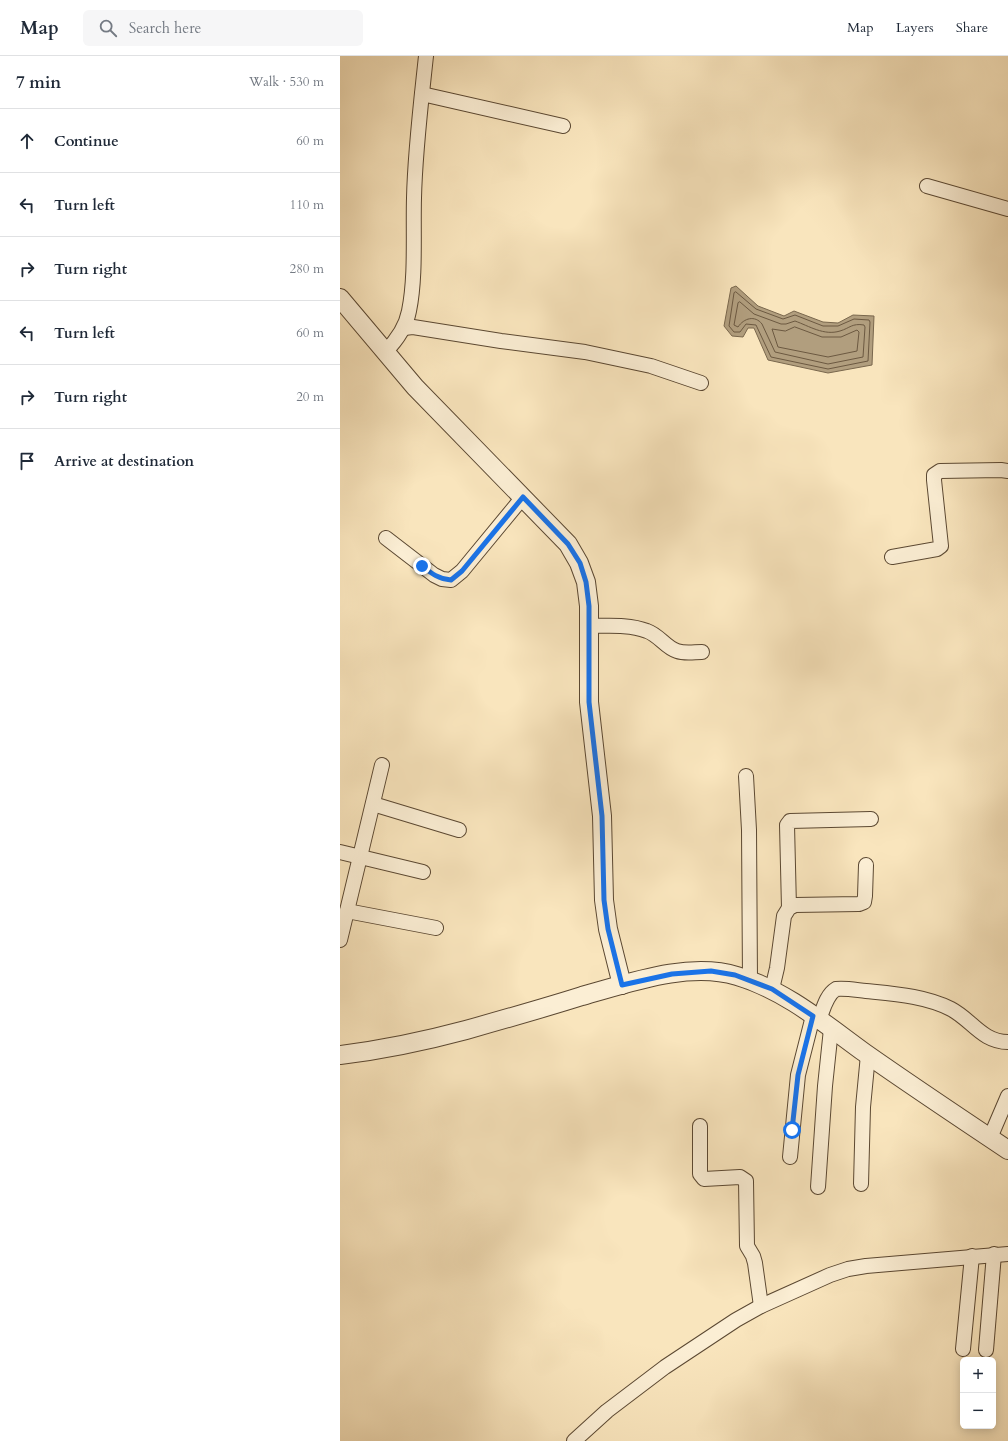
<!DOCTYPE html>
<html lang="en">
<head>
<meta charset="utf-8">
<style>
  body { margin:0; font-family:Cardo,serif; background:#f6f6f7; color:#1f2937 }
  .controls { position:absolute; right:12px; bottom:12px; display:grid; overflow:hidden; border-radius:6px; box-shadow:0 2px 10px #0003 }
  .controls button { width:36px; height:36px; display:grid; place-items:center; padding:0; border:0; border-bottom:1px solid #e0e1e3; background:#fff; color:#1f2937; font:20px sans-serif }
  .stop { position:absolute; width:12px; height:12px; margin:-9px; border:3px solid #1a73e8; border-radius:50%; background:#fff }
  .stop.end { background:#1a73e8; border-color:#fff; box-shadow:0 1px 4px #0008 }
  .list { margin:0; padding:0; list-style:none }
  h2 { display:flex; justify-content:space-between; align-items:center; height:52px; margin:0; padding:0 16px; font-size:17px }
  h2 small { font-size:13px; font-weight:400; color:#747a83 }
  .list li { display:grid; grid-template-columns:26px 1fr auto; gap:12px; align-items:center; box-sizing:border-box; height:64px; padding:0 16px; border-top:1px solid #e0e1e3 }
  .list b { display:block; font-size:15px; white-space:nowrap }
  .list em { font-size:13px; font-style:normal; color:#747a83 }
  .icon { flex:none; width:22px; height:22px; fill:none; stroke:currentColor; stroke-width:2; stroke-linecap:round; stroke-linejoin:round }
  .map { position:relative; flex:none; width:668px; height:1385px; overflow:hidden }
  header { display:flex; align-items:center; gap:24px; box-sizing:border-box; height:56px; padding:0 20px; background:#fff; border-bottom:1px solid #e0e1e3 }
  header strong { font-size:19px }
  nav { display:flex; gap:22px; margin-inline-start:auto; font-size:14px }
  .search { width:280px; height:36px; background:#f6f6f7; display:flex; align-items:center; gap:10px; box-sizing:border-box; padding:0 14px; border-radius:6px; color:#747a83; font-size:15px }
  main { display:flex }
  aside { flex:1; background:#fff }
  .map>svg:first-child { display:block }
  .water { fill:#b19e7e; stroke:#79674d }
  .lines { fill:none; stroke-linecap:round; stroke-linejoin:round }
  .shore { stroke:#6c5941; stroke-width:1 }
  .minor-casing { stroke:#5b4832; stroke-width:16 }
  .tertiary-casing { stroke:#5b4832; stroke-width:20 }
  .minor { stroke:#fbeed4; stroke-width:14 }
  .tertiary { stroke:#fbeed4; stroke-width:18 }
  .route { stroke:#1a73e8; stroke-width:5 }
</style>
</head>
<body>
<header>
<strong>Map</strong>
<div class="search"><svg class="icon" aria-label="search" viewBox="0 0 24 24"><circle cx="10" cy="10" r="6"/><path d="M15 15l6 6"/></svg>Search here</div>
<nav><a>Map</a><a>Layers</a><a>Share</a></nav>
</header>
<main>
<aside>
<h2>7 min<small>Walk · 530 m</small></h2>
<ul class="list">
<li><svg class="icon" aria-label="ahead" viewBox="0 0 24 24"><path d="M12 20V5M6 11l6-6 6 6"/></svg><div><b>Continue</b></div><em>60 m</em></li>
<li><svg class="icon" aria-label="left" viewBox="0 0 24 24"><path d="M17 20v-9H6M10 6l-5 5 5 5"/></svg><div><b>Turn left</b></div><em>110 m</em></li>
<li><svg class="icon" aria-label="right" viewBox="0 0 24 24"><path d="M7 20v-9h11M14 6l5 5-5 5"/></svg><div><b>Turn right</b></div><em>280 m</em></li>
<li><svg class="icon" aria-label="left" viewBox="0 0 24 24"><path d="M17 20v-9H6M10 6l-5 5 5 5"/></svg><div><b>Turn left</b></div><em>60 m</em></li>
<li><svg class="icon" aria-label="right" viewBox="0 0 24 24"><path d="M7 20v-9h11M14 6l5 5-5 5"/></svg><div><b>Turn right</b></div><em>20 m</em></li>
<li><svg class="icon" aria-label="arrive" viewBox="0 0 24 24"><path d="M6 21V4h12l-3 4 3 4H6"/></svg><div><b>Arrive at destination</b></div></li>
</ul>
</aside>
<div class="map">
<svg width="668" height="1385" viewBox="0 0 668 1385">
  <rect width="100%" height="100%" fill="#f9e5bd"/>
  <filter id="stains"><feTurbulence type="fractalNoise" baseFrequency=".005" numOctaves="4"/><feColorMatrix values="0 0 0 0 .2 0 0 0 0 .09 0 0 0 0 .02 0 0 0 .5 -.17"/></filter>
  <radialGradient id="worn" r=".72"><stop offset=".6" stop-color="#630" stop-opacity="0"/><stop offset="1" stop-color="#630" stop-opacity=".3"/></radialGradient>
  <polygon class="water" points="396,230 418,250 444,260 454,255 483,266 498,267 513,259 534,260 532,309 488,317 428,304 414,272 408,272 403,281 392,280 384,270 391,232"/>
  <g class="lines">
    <g class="shore">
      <polygon points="396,236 416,253 443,263 455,259 483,270 498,270 514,263 529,264 530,266 528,305 488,313 431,301 416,269 406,268 400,276 394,276 389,270 394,237"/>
      <path d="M400 246 414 258 441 268H446L455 265C469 270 484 280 500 275 510 272 512 267 524 269L525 271 523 301 488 308 435 296 422 268C415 259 404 262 398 271L394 269 398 247Z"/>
      <polygon points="455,271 482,281 501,281 517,274 519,276 517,295 488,301 438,291 432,273 445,275"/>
    </g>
    <defs>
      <g id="minor">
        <polyline points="82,38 223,70"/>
        <polyline points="587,130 668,153"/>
        <polyline points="64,272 73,271 161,285 245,296 311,310 361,327"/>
        <path d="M45 296C57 284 66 271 69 255 76 221 73 178 74 142 75 95 81 47 86 0"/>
        <polyline points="46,482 94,519 102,523 111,524 122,515 183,441"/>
        <polyline points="552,501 597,493 601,490 594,424 594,419 600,415 661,414 668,415"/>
        <path d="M249 570C268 570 289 568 307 575 319 579 326 592 337 595 345 598 354 596 362 596"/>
        <polyline points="406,720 409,774 410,924"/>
        <polyline points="33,748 119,774"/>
        <polyline points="0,796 83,816"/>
        <polyline points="449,852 447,769 450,765 531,763"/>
        <polyline points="7,855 96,872"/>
        <polyline points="0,884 42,709"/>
        <polyline points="432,933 437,912 444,860 449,852 455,849 519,848 524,846 525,840 526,809"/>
        <path d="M479 964C483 954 486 939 496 933 506 932 516 934 526 935 555 938 585 940 611 953 632 964 642 986 668 986"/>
        <polyline points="360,1070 360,1118 364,1123 400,1121 406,1125 407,1190 413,1200 415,1207 421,1250"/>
        <polyline points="650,1082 668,1040"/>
        <polyline points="450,1101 458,1019 473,960"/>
        <polyline points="521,1128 523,1051 528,999"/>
        <polyline points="478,1131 485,1030 491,973"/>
        <polyline points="623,1293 632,1200"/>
        <polyline points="646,1294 654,1198"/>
        <polyline points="234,1385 267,1355 325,1311 396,1264 421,1250 490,1219 508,1213 526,1210 668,1198"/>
      </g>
      <g id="tertiary">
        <polyline points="0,242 75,331 228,488 239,507 246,526 249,550 249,646 262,760 264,844 268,873 282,929"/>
        <path d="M0 999C42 994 85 985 126 974 165 963 204 952 242 940 289 927 349 905 397 920 445 934 485 968 525 997 572 1030 620 1062 668 1094"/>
      </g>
    </defs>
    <use href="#minor" class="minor-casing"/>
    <use href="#tertiary" class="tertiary-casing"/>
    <use href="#minor" class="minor"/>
    <use href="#tertiary" class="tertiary"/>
  </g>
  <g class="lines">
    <path class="route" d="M82 510C91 517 98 523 111 524L122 515 183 441 228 488 240 507 246 526 249 550V646L262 760 264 844 268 873 282 929 332 918 371 915 395 919 432 933 473 960 458 1019 452 1074"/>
  </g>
  <rect width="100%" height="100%" filter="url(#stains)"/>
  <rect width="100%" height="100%" fill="url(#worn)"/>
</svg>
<div class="controls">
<button>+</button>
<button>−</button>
</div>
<div class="stop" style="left:452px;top:1074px"></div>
<div class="stop end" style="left:82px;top:510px"></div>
</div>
</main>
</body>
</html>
